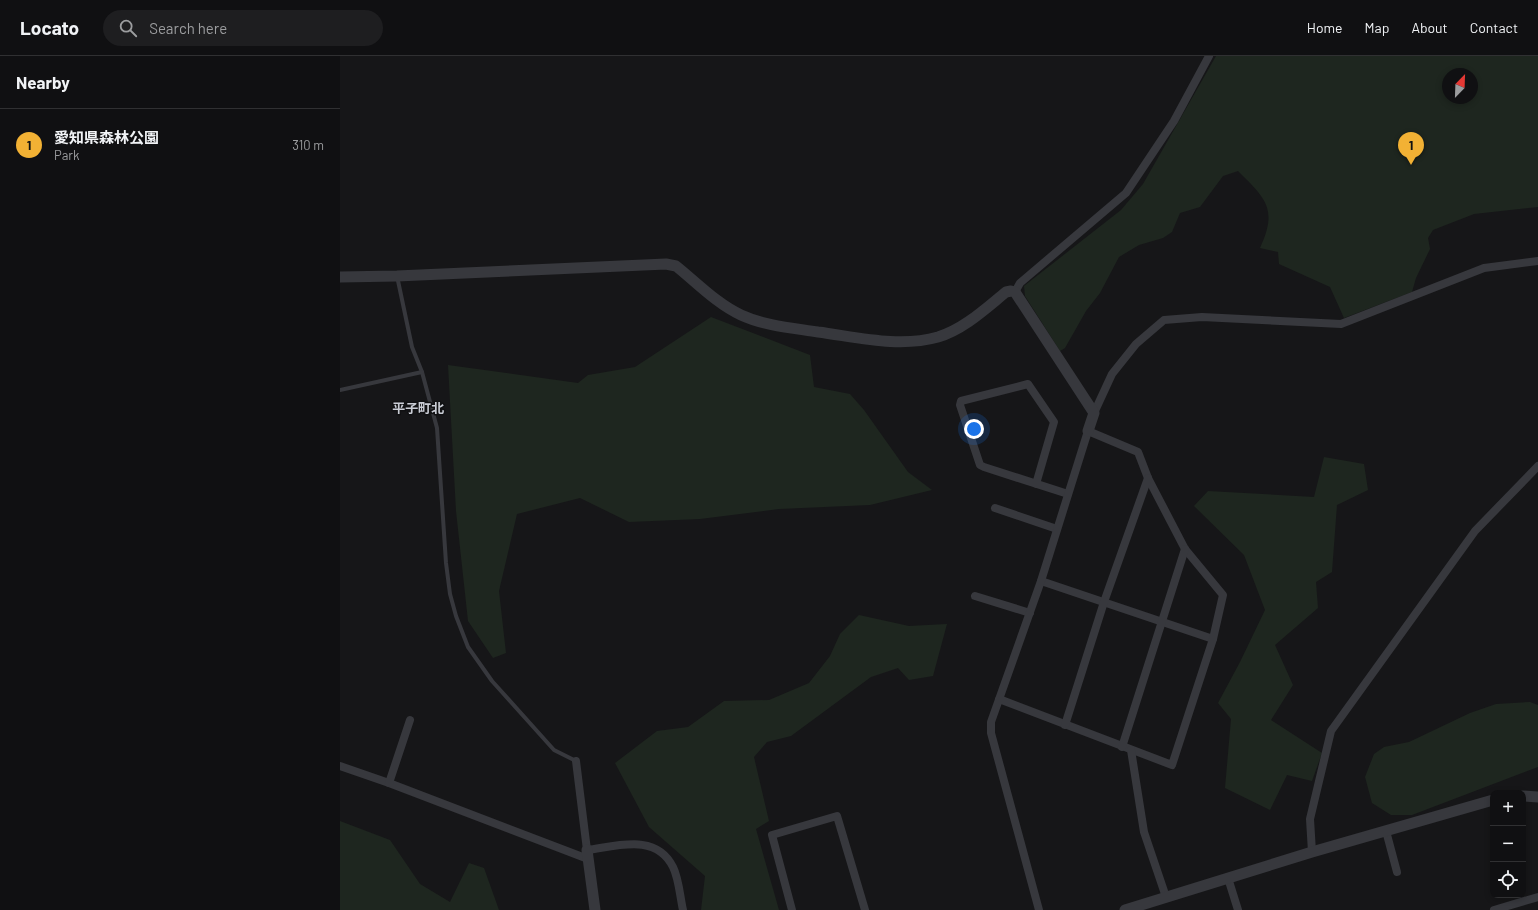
<!DOCTYPE html>
<html lang="en">
<head>
<meta charset="utf-8">
<style>
  body { margin:0; font-family:Barlow,"Noto Sans JP",sans-serif; background:#1e1e20; color:#f1f3f6 }
  .controls { position:absolute; right:12px; bottom:12px; display:grid; overflow:hidden; border-radius:8px; box-shadow:0 2px 6px #0003 }
  .controls button { width:36px; height:36px; display:grid; place-items:center; padding:0; border:0; border-bottom:1px solid #303032; background:#101012; color:#f1f3f6; font:20px sans-serif }
  .compass { position:absolute; left:1102px; top:12px; width:36px; height:36px; border-radius:50%; background:#101012; box-shadow:0 2px 6px #0003; rotate:23deg }
  .you { position:absolute; left:634px; top:373px; width:14px; height:14px; margin:-10px; border:3px solid #fff; border-radius:50%; background:#1a73e8; box-shadow:0 0 0 6px #1a73e833 }
  .badge { display:grid; place-items:center; width:26px; height:26px; border-radius:50%; background:#f2b134; color:#111; font-size:13px; font-weight:700 }
  .pin { position:absolute; translate:-50% -33px; filter:drop-shadow(0 1px 2px #0008) }
  .pin::after { content:''; position:absolute; top:21px; width:14px; height:12px; background:inherit; clip-path:polygon(0 0,100% 0,50% 100%) }
  .list { margin:0; padding:0; list-style:none }
  h2 { display:flex; justify-content:space-between; align-items:center; height:52px; margin:0; padding:0 16px; font-size:17px }
  h2 small { font-size:13px; font-weight:400; color:#9c9d9f }
  .list li { display:grid; grid-template-columns:26px 1fr auto; gap:12px; align-items:center; box-sizing:border-box; height:72px; padding:0 16px; border-top:1px solid #303032 }
  .list b { display:block; font-size:15px; white-space:nowrap }
  .list p { margin:0; font-size:13px; white-space:nowrap; color:#9c9d9f }
  .list em { font-size:13px; font-style:normal; color:#9c9d9f }
  .icon { flex:none; width:22px; height:22px; fill:none; stroke:currentColor; stroke-width:2; stroke-linecap:round; stroke-linejoin:round }
  .map { position:relative; flex:none; width:1198px; height:854px; overflow:hidden }
  header { display:flex; align-items:center; gap:24px; box-sizing:border-box; height:56px; padding:0 20px; background:#101012; border-bottom:1px solid #303032 }
  header strong { font-size:19px }
  nav { display:flex; gap:22px; margin-inline-start:auto; font-size:14px }
  .search { width:280px; height:36px; background:#1e1e20; display:flex; align-items:center; gap:10px; box-sizing:border-box; padding:0 14px; border-radius:22px; color:#9c9d9f; font-size:15px }
  main { display:flex }
  aside { flex:1; background:#101012 }
  .map>svg:first-child { display:block }
  .green { fill:#1e261f; fill-rule:evenodd }
  .lines { fill:none; stroke-linecap:round; stroke-linejoin:round }
  .service { stroke:#37383d; stroke-width:4 }
  .minor { stroke:#37383d; stroke-width:8 }
  .tertiary { stroke:#37383d; stroke-width:11 }
  .labels { text-anchor:middle; stroke-width:3; stroke-linejoin:round; paint-order:stroke }
  .quarter-label { font-size:13px; font-weight:bold; fill:#c9ccd4; stroke:#111113 }
</style>
</head>
<body>
<header>
<strong>Locato</strong>
<div class="search"><svg class="icon" aria-label="search" viewBox="0 0 24 24"><circle cx="10" cy="10" r="6"/><path d="M15 15l6 6"/></svg>Search here</div>
<nav><a>Home</a><a>Map</a><a>About</a><a>Contact</a></nav>
</header>
<main>
<aside>
<h2>Nearby<small></small></h2>
<ul class="list">
<li><span class="badge">1</span><div><b>愛知県森林公園</b><p>Park</p></div><em>310 m</em></li>
</ul>
</aside>
<div class="map">
<svg width="1198" height="854" viewBox="0 0 1198 854">
  <rect width="100%" height="100%" fill="#161618"/>
  <g class="green">
    <path d="M876 0H1198V151L1134 158 1093 174 1088 182 1090 193 1076 222 1072 236 1004 262 990 231 939 208 938 196 920 192C938 153 926 143 898 115L883 120 860 151 840 157 832 176 823 182 799 189 779 201 760 237 746 255 725 292 720 295 685 240 684 230 781 154 803 128ZM1108 18H1132V42H1108Z"/>
    <polygon points="371,261 470,299 474,331 510,338 524,354 568,416 592,434 530,449 439,453 360,463 289,466 240,442 177,458 159,535 166,597 153,602 128,565 116,455 108,309 238,327 248,319 295,311"/>
    <polygon points="984,401 1024,408 1028,434 997,449 992,516 976,526 978,552 935,589 953,629 931,664 982,697 972,725 947,719 930,754 885,732 891,663 878,647 900,606 925,554 904,499 854,450 868,435 974,441"/>
    <polygon points="519,559 569,570 607,568 593,620 569,624 558,612 531,621 451,680 427,686 414,701 429,765 416,773 439,854 361,854 365,820 309,771 275,707 317,675 348,671 384,645 429,644 469,627 490,600 500,578"/>
    <polygon points="1190,646 1198,649 1198,711 1072,759 1051,759 1032,747 1025,721 1034,698 1044,691 1069,686 1130,657 1156,648"/>
    <polygon points="0,765 50,784 80,828 110,846 129,807 144,812 159,854 0,854"/>
  </g>
  <g class="lines">
    <g class="service">
      <polyline points="57,220 72,291 82,316 97,372 106,507 110,538 116,560 128,591 152,625 214,694 236,705"/>
      <polyline points="0,334 82,316"/>
    </g>
    <g class="minor">
      <polyline points="675,236 680,227 786,137 834,65 869,0"/>
      <polyline points="754,357 772,318 796,288 824,264 862,261 1001,268 1144,212 1198,205"/>
      <polyline points="696,428 714,366 688,328 621,345 620,349 640,409 644,411 728,438"/>
      <polyline points="655,452 717,473"/>
      <polyline points="701,525 873,583"/>
      <polyline points="635,540 690,557"/>
      <polyline points="659,643 832,709 873,583 883,539 845,493 808,422 798,396 748,375 701,525 651,666 651,677 699,854"/>
      <polyline points="725,669 764,546 808,422"/>
      <polyline points="782,691 845,493"/>
      <polyline points="791,694 804,776 826,841"/>
      <path d="M236 705 247 794C278 790 316 777 333 811 339 823 340 841 343 854"/>
      <polyline points="0,710 49,727 248,803"/>
      <polyline points="49,727 70,664"/>
      <polyline points="1046,775 1057,816"/>
      <polyline points="972,796 970,763 991,675 1135,475 1198,410"/>
      <polyline points="888,822 898,854"/>
      <polyline points="452,854 432,779 497,760 525,854"/>
      <polyline points="1154,854 1198,841"/>
    </g>
    <g class="tertiary">
      <path d="M0 221 57 220 326 208 336 210C356 226 377 248 401 259 425 270 452 272 478 276 517 281 559 292 598 281 624 273 645 253 666 236L671 235 675 236 754 357 748 375"/>
      <polyline points="1183,740 1198,741"/>
      <polyline points="247,794 255,854"/>
      <polyline points="785,854 972,796 1153,744"/>
    </g>
  </g>
  <g class="labels">
    <g class="quarter-label">
      <text x="78" y="357">平子町北</text>
    </g>
  </g>
</svg>
<div class="controls">
<button>+</button>
<button>−</button>
<button><svg class="icon" aria-label="locate" viewBox="0 0 24 24"><circle cx="12" cy="12" r="6"/><path d="M12 2v4M12 18v4M2 12h4M18 12h4"/></svg></button>
</div>
<svg class="compass" viewBox="-18 -18 36 36"><path d="M0-13l5 13h-10z" fill="#e53935"/><path d="M0 13l5-13h-10z" fill="#9c9d9f"/></svg>
<div class="you"></div>
<div class="pin badge" style="left:1071px;top:109px">1</div>
</div>
</main>
</body>
</html>
